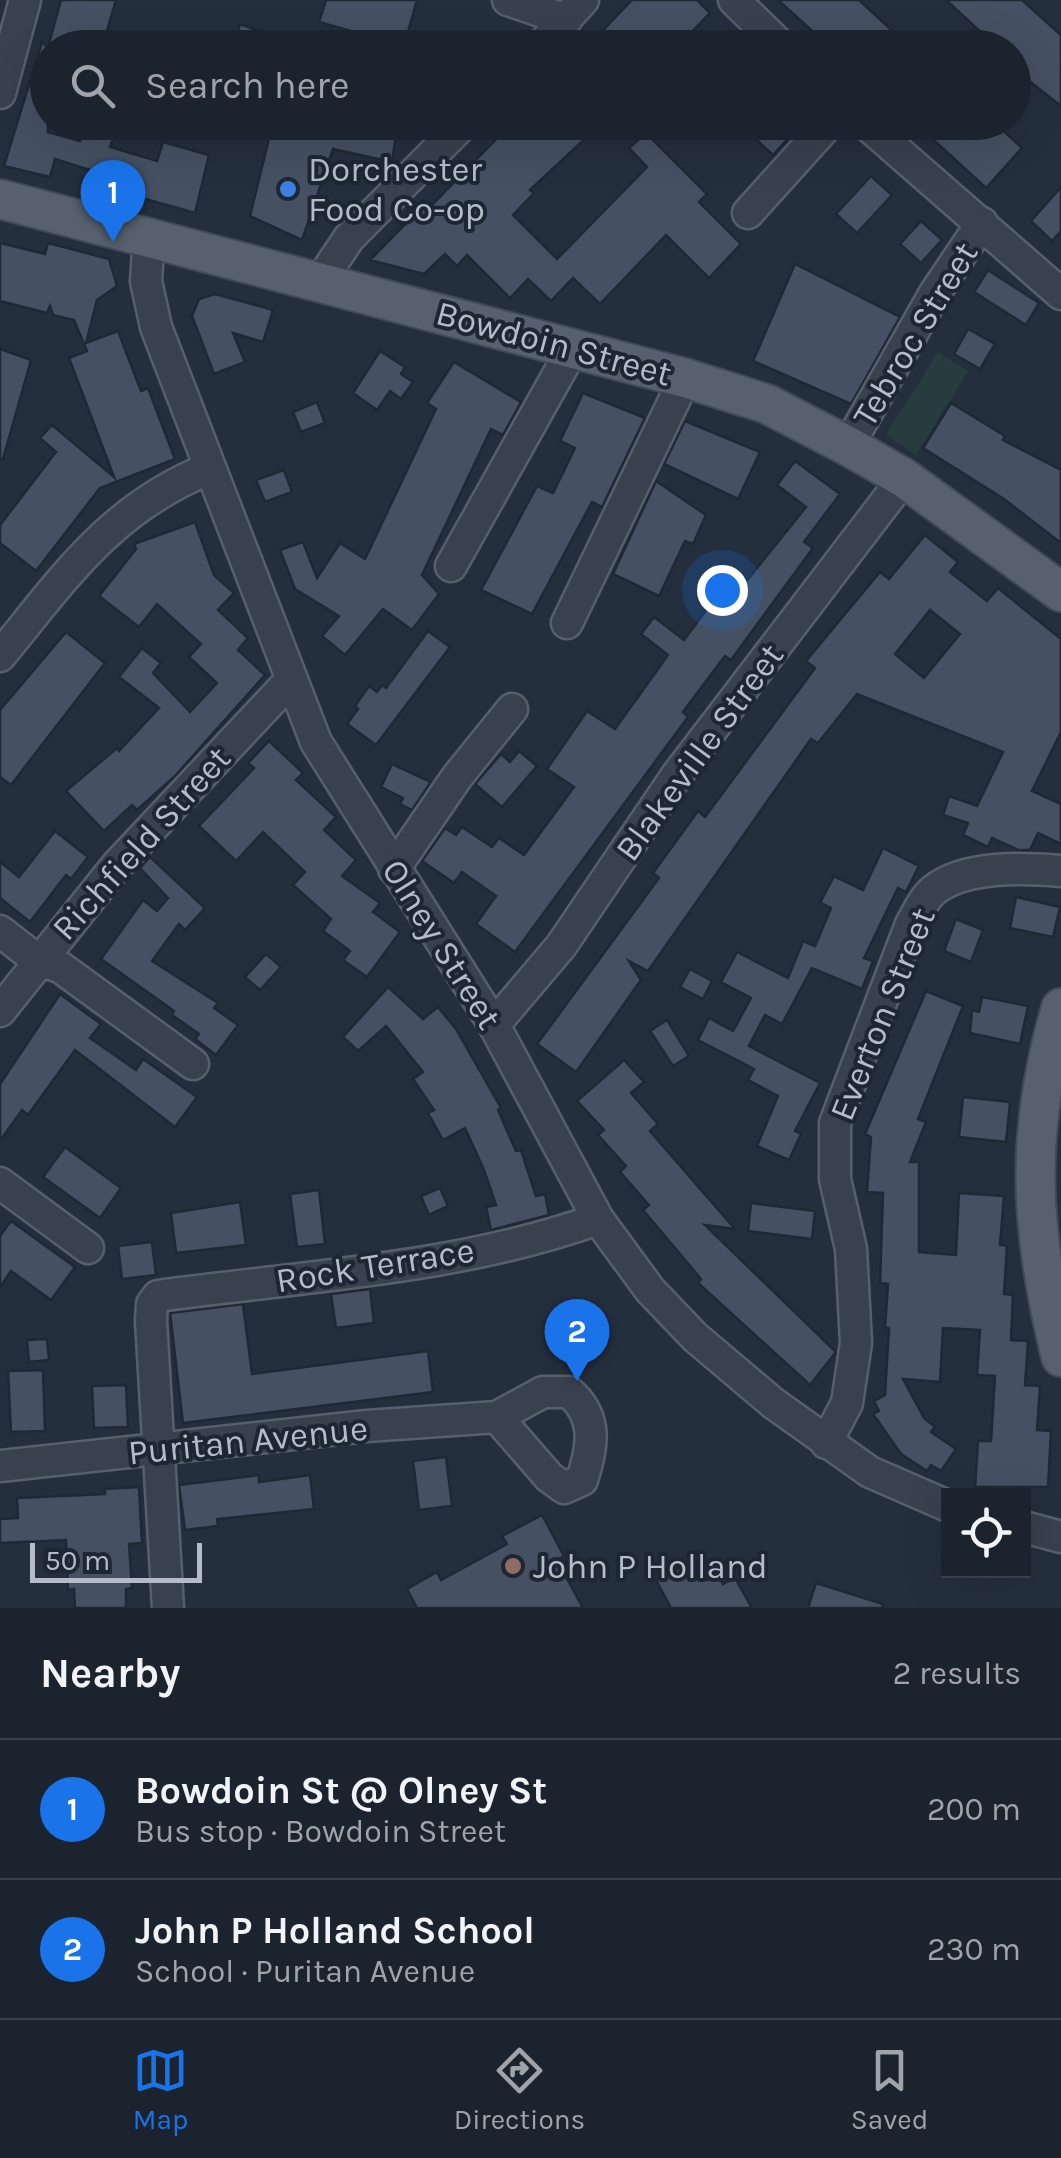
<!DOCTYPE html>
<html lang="en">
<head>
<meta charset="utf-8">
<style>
  body { margin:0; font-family:Karla,sans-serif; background:#242b36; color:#f1f3f6 }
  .controls { position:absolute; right:30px; bottom:30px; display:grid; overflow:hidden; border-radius:0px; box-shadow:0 10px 40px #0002 }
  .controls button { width:90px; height:90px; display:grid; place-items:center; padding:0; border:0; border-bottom:2px solid #39404a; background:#1b232e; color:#f1f3f6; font:50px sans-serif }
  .scale { position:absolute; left:30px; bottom:25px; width:172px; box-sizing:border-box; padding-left:10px; border:5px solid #b4bcc9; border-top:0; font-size:28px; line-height:35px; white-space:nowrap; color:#b4bcc9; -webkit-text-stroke:8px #1d2633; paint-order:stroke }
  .you { position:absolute; left:722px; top:590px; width:35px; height:35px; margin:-25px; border:8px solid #fff; border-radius:50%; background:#1a73e8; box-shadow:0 0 0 15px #1a73e833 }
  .badge { display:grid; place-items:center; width:65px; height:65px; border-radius:50%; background:#1a73e8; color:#fff; font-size:32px; font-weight:700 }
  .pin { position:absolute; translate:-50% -82px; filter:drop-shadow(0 2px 5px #0008) }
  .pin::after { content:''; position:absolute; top:52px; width:35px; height:30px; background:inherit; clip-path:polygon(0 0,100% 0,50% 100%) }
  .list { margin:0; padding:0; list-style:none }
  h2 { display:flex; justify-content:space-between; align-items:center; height:130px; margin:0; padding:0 40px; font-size:42px }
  h2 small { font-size:32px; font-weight:400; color:#a0a4aa }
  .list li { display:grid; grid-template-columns:65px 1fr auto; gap:30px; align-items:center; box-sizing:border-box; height:140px; padding:0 40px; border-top:2px solid #39404a }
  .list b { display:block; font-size:38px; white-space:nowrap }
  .list p { margin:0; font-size:32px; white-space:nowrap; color:#a0a4aa }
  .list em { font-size:32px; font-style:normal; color:#a0a4aa }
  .icon { flex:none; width:55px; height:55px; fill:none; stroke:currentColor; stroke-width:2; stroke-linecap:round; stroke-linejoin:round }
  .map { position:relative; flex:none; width:1061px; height:1608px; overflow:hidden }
  .search { position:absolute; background:#1b232e; box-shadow:0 10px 40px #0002; left:30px; right:30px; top:30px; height:110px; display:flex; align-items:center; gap:25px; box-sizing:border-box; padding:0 35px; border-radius:55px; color:#a0a4aa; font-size:38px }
  .sheet { height:410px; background:#1b232e }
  nav { display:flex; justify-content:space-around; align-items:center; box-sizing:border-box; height:140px; border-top:2px solid #39404a; background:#1b232e; font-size:28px; color:#a0a4aa }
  nav a { display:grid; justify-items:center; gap:5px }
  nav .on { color:#1a73e8 }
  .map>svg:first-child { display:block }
  .green { fill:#263c3f }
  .building { fill:#455162; stroke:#1f2835; stroke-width:2.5; fill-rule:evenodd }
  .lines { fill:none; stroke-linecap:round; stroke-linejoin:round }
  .minor-casing { stroke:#565f6c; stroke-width:35 }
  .major-casing { stroke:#414a57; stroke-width:42 }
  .minor { stroke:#38414e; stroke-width:30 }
  .major { stroke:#56606e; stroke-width:38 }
  .shop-dot { fill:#3f7fe0; stroke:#1d2633; stroke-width:4 }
  .education-dot { fill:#8d6e63; stroke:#1d2633; stroke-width:4 }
  .labels { text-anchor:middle; stroke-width:8; stroke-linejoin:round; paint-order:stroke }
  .poi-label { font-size:35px; fill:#b4bcc9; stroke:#1d2633; text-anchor:start }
  .street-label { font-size:35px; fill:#b4bcc9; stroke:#1d2633 }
</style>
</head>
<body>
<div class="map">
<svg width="1061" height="1608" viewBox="0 0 1061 1608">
  <rect width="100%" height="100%" fill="#242f3e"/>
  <polygon class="green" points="938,352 968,371 916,455 886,435"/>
  <g class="building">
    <polygon points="61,0 116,0 102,48 48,48 48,132 80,141 86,122 118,122 110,147 157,161 163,142 209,155 195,213 110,189 113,177 55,159 50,177 4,166 42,42 48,47"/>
    <polygon points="326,0 417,0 404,46 319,22"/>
    <polygon points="632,0 697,0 710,13 676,48 586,48"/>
    <polygon points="778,0 859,0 911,48 831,48"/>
    <polygon points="946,0 1022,0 1061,35 1061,106 1014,69 1014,48 998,48"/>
    <polygon points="240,24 262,32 257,48 235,42"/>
    <polygon points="273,122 398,122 392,162 333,149 302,240 250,216"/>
    <polygon points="513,122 603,122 530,190 534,193 513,215 557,259 647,167 629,148 646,133 707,194 699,202 741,244 709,278 666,235 600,304 573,278 551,301 528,279 510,298 467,255 457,266 445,254 424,274 370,260 425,204 429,208"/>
    <polygon points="737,122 803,122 773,155"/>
    <polygon points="914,122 994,122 1022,148 986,188"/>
    <polygon points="871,176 892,195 857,233 836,214"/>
    <polygon points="1061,187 1061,231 1052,241 1031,221"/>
    <polygon points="921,221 942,240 921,263 900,244"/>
    <polygon points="0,243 45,254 48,243 109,259 117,286 97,300 86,343 118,331 141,391 148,388 175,459 100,488 36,571 0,543 0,525 56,452 40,438 52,425 114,477 69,358 87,351 74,320 53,315 50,306 47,313 0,301"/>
    <polygon points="795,264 900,317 851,404 753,361"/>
    <polygon points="988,270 1039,303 1026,325 974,292"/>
    <polygon points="215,294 273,310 263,342 233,333 245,362 214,374 192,316 199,299"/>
    <polygon points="968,329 995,344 980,369 954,354"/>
    <polygon points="0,349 31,360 3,459 0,459"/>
    <polygon points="380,351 405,367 401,374 413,382 401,399 390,391 377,410 353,393"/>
    <polygon points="454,362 521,402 503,435 491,429 422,575 439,594 412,630 383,609 345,655 322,636 339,616 295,589 280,550 303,542 317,578 340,543 365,559 436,409 427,403"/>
    <polygon points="583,393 645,418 602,507 592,502 532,614 481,590 537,486 553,493 575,448 560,441"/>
    <polygon points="317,402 325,423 301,432 293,412"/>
    <polygon points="951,403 1005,436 1003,440 1061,470 1061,543 1004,499 923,448"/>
    <polygon points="685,421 760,452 738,499 664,464"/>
    <polygon points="795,461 840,494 804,542 813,548 731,660 725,656 683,712 688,717 515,952 476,924 496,896 462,872 454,883 422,861 445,828 456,835 462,827 492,847 499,838 524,855 574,787 547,769 587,711 615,729 668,655 641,634 654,617 684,640 710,605 721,613 806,507 777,485"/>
    <polygon points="284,470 292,492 265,502 256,480"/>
    <polygon points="656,481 706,515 693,544 685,541 659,596 613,574"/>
    <polygon points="195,522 214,575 234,593 218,610 248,638 238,650 265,675 175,776 137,810 132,805 104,831 66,791 117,748 119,751 159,708 119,677 142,648 161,663 153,673 190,712 217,683 189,657 201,644 157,604 139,627 99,596 136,549 134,544"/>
    <path d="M925 535 958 562 950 572 987 601 998 588 1061 639V732L1032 791 1061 804V844L1038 833 1030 850H1018L992 838 988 847 963 835 968 823 943 815 949 796 977 806 1003 752 857 694 818 743 811 739 648 971 629 961 641 980 576 1072 537 1044 659 878 653 873 698 811 705 817 815 668 806 661 880 572 889 579ZM930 610 960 634 924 678 895 654Z"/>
    <polygon points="428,631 450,647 376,745 347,724 358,709 355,706 369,686 377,692 382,685 386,688"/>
    <polygon points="66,632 105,663 11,785 0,777 0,710"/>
    <polygon points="269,741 303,773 296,780 336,817 324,830 356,860 342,876 380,903 373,912 400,932 367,977 343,960 350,951 323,931 331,919 293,885 305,872 263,832 236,861 199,826 254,768 248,763"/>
    <polygon points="519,751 537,766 502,807 475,784 501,754 510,762"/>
    <polygon points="392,764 431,782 412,810 400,804 403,798 381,787"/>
    <polygon points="55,831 88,857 71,879 66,875 30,922 0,898 0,862 19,877"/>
    <polygon points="883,848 919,866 906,892 898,888 864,958 873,961 862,989 812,968 782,1024 765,1015 749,1046 820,1083 795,1131 801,1134 789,1160 757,1146 778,1096 748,1080 754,1069 698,1040 709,1018 733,1031 751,998 721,982 737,952 788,978 803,941 815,946 831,908 820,903 834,876 863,890"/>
    <polygon points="150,857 205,908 185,930 179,924 152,961 218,1003 214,1008 238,1025 216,1055 195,1039 199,1034 172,1015 174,1011 101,959 143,900 157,911 168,898 140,868"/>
    <polygon points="1016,897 1060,907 1053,937 1010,928"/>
    <polygon points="956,919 983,930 971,962 944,951"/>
    <polygon points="266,954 281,967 260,990 245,977"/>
    <polygon points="690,969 712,981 703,999 680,987"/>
    <polygon points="388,987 423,1019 438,1007 456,1029 501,1108 498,1110 516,1151 521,1150 536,1196 545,1194 549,1215 491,1230 486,1207 496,1205 484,1170 465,1128 443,1140 428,1113 434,1110 413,1079 423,1072 386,1026 358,1051 343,1037"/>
    <polygon points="926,991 963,1006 918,1119 926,1122 910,1162 919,1162 919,1252 956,1255 959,1193 1004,1196 1000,1245 1007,1246 1004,1294 1013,1295 1011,1340 1028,1341 1025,1385 1040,1386 1037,1430 1051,1431 1048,1487 975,1487 978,1441 991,1441 995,1376 977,1375 980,1330 943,1328 940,1382 903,1379 924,1418 935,1427 931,1432 956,1449 941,1471 931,1465 927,1471 901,1454 873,1414 879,1411 874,1401 885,1395 889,1328 885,1328 888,1284 880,1283 883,1193 867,1192 871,1137 865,1134"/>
    <polygon points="60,994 101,1024 90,1038 136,1070 143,1059 197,1097 175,1127 75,1050 28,1115 22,1110 0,1141 0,1084"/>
    <polygon points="982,997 1028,1006 1020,1044 970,1033 972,1010 979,1012"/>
    <polygon points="667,1020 689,1056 673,1066 650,1031"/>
    <polygon points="624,1060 644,1082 631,1093 658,1124 650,1131 735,1229 705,1225 836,1352 810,1385 698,1283 701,1279 643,1210 649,1205 620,1172 626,1166 598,1135 604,1130 577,1101"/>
    <polygon points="963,1097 1010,1102 1006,1142 959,1137"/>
    <polygon points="65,1147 121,1188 100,1218 43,1177"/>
    <polygon points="440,1188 448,1206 429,1215 421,1196"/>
    <polygon points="319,1190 325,1244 297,1247 290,1194"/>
    <polygon points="240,1202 246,1245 176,1253 171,1213"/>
    <polygon points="751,1203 815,1211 812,1239 748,1231"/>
    <polygon points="11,1221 75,1267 51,1300 11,1271 0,1287 0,1236"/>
    <polygon points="152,1242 156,1275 122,1279 118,1246"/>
    <polygon points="370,1289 374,1323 336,1328 331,1294"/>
    <polygon points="243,1304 252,1374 428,1351 433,1392 183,1423 170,1313"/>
    <polygon points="47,1339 49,1360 29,1362 27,1340"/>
    <polygon points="43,1370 45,1431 11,1432 8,1371"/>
    <polygon points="126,1385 128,1427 94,1428 92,1386"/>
    <polygon points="446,1457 452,1506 419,1510 413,1461"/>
    <polygon points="259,1475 259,1482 310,1475 314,1509 217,1519 218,1526 185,1530 179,1485"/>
    <polygon points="139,1487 142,1543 129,1544 132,1588 126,1589 126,1608 75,1608 74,1589 68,1590 66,1540 0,1543 0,1519 18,1518 17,1498 105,1494 105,1489"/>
    <polygon points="542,1515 564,1556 557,1560 583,1608 417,1608 407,1589 437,1572 441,1580 507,1544 502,1536"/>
    <polygon points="696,1559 707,1580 718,1574 723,1584 735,1578 752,1608 671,1608 656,1580"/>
    <polygon points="816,1583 883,1604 882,1608 808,1608"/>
  </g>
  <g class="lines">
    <defs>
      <g id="minor">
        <polyline points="508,0 566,20"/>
        <polyline points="734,0 783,48"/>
        <polyline points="539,48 583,0"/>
        <polyline points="0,93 25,0"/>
        <polyline points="864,122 1061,294"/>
        <polyline points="748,213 830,122"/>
        <polyline points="149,235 146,281 156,327 316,742 494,1025 598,1219 650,1290 695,1337 773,1403 870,1472 948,1506"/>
        <polyline points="321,280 349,238 465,122"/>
        <polyline points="848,446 935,293 982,223"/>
        <polyline points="451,566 573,348"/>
        <polyline points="567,623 685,378"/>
        <path d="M0 656C65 577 110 509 208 469"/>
        <polyline points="394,869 457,777 512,709"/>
        <polyline points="0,931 37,960 60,967 193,1064"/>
        <polyline points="0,1011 117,865 289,682"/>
        <polyline points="494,1025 561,946 677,775 904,478"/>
        <polyline points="0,1183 88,1248"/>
        <path d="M826 1443 847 1403 856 1343 851 1249 835 1179V1123L911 924C918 912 924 898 934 890 966 865 1023 868 1061 871"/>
        <path d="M0 1466 367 1426 497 1417 543 1392H569C598 1417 593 1446 582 1480L564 1488 549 1477 497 1417"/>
        <polyline points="1024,1527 1061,1537"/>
        <path d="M168 1608 151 1321 152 1304 158 1296C304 1276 459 1269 598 1219"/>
      </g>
      <g id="major">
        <polyline points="0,199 685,378 767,404 848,446 904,478 1061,592"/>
        <path d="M1061 1008C1024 1134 1030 1231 1061 1357"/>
      </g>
    </defs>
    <use href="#minor" class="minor-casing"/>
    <use href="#major" class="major-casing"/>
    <use href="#minor" class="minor"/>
    <use href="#major" class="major"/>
  </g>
  <circle class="shop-dot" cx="288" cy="189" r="10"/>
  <circle class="education-dot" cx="513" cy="1566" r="10"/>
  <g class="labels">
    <g class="poi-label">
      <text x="308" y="181">Dorchester<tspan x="308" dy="40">Food Co-op</tspan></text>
      <text x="533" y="1578">John P Holland</text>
    </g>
    <g class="street-label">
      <text transform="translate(915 334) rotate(-59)" y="12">Tebroc Street</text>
      <text transform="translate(554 343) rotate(15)" y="12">Bowdoin Street</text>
      <text transform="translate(699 752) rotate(-54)" y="12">Blakeville Street</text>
      <text transform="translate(141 843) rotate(-48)" y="12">Richfield Street</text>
      <text transform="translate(442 944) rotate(58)" y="12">Olney Street</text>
      <text transform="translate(882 1014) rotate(-68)" y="12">Everton Street</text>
      <text transform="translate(375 1265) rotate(-9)" y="12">Rock Terrace</text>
      <text transform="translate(248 1440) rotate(-6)" y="12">Puritan Avenue</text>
    </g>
  </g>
</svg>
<div class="controls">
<button><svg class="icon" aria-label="locate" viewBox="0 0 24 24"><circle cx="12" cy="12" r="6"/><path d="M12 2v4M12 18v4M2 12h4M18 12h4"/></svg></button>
</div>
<div class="scale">50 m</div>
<div class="you"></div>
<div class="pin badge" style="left:113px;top:242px">1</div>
<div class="pin badge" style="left:577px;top:1381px">2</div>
<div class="search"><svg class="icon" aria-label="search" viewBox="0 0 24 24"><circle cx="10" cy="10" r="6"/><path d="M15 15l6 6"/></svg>Search here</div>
</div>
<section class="sheet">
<h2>Nearby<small>2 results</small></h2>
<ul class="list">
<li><span class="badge">1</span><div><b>Bowdoin St @ Olney St</b><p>Bus stop · Bowdoin Street</p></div><em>200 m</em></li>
<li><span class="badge">2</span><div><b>John P Holland School</b><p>School · Puritan Avenue</p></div><em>230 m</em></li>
</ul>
</section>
<nav>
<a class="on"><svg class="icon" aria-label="map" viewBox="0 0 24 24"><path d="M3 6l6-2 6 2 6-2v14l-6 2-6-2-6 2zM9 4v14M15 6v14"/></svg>Map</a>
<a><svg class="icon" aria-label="directions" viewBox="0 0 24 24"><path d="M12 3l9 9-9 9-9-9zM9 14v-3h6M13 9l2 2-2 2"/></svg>Directions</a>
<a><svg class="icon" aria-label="saved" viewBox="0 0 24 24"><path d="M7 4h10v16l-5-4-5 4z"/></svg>Saved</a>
</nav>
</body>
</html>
